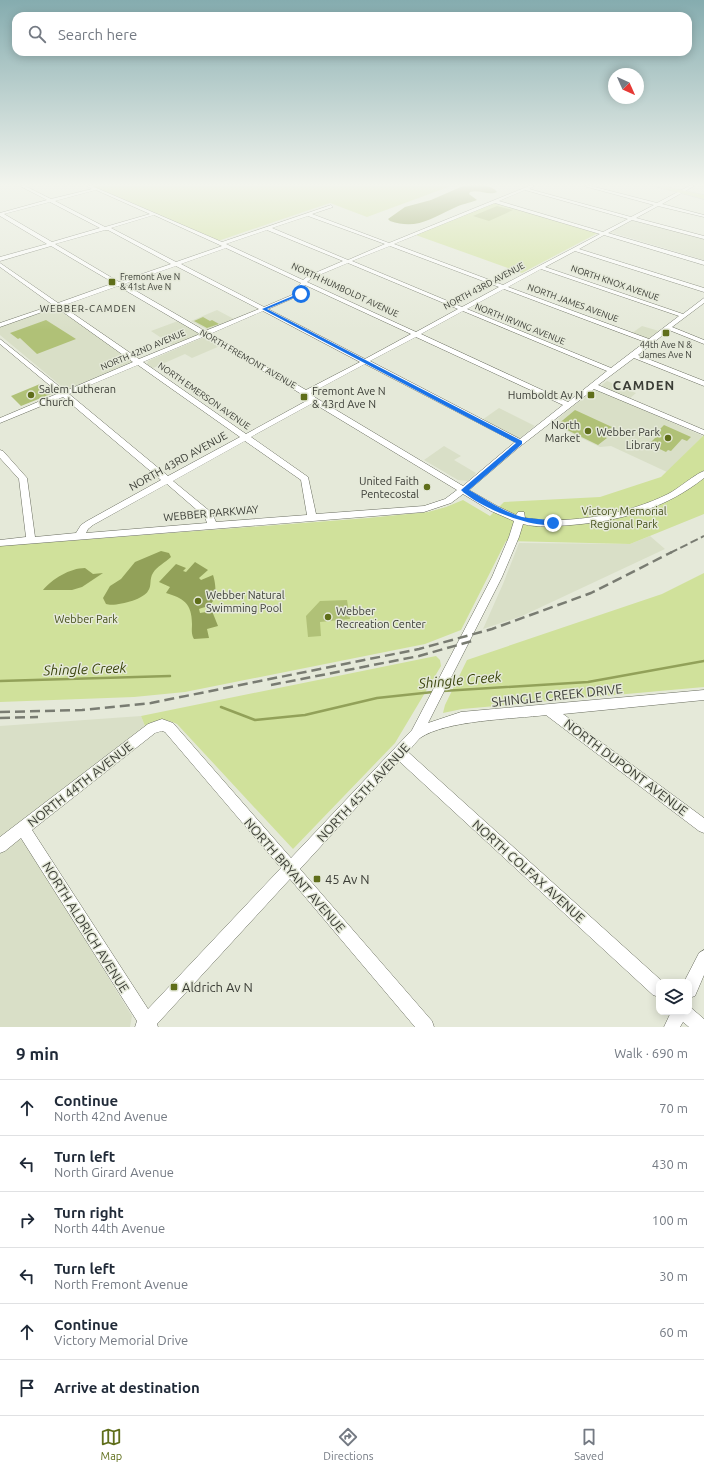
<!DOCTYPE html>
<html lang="en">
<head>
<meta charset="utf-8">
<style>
  body { margin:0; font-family:Ubuntu,sans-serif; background:#f6f6f7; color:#1f2937 }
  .controls { position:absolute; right:12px; bottom:12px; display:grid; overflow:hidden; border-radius:8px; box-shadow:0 2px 10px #0003 }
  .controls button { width:36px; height:36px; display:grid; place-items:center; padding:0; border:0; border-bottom:1px solid #e0e1e3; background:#fff; color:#1f2937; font:20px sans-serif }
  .compass { position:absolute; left:608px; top:68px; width:36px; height:36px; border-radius:50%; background:#fff; box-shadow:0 2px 10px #0003; rotate:135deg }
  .stop { position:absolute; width:12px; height:12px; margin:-9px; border:3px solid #1a73e8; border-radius:50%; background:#fff }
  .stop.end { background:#1a73e8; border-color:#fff; box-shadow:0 1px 4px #0008 }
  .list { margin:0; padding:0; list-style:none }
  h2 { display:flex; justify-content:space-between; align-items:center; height:52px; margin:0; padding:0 16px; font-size:17px }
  h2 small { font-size:13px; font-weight:400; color:#747a83 }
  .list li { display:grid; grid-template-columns:26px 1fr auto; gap:12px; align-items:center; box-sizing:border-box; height:56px; padding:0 16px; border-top:1px solid #e0e1e3 }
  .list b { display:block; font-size:15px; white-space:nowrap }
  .list p { margin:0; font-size:13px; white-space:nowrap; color:#747a83 }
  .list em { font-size:13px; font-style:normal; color:#747a83 }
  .icon { flex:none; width:22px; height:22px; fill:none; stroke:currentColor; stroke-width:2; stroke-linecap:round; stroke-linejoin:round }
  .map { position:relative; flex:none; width:704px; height:1027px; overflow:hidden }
  .search { position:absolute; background:#fff; box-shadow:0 2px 10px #0003; left:12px; right:12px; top:12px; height:44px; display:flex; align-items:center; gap:10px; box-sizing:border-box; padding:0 14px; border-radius:12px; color:#747a83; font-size:15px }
  .sheet { height:388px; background:#fff }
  nav { display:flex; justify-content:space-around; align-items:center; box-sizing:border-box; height:56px; border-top:1px solid #e0e1e3; background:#fff; font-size:11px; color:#747a83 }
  nav a { display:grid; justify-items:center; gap:2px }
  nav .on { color:#5f6e1a }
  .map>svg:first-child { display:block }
  .built { fill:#d9dfc7 }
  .green { fill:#d0e19b }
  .water { fill:#92a159 }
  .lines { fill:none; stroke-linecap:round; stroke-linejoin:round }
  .stream { stroke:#92a159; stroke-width:2.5 }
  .building { fill:#b0c177 }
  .minor-casing { stroke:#696d5f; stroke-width:1 }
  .major-casing { stroke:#c8c9c7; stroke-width:1 }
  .minor { fill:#fff; fill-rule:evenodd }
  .major { fill:#dae8a9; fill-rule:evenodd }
  .rail-far1 { stroke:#797c72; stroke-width:2; stroke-dasharray:8 3.5; stroke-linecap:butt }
  .rail { stroke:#797c72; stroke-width:2.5; stroke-dasharray:10 5; stroke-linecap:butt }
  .route { fill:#1a73e8 }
  .poi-dot { fill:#5f6e1a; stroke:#e5e9d9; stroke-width:1.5 }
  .labels { text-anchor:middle; stroke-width:3; stroke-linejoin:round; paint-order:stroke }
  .far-poi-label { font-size:9px; fill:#3b3d36; stroke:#e5e9d9; text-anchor:start }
  .far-street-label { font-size:9px; fill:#3b3d36; stroke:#e5e9d9 }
  .far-neighbourhood-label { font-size:10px; letter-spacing:1px; fill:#3b3d36; stroke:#e5e9d9 }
  .poi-label { font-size:11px; fill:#3b3d36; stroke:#e5e9d9; text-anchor:start }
  .street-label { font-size:11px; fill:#3b3d36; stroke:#e5e9d9 }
  .park-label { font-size:11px; fill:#454f1a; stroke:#e5e9d9 }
  .far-district-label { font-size:13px; font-weight:bold; letter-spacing:1px; fill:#3b3d36; stroke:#e5e9d9 }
  .near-street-label { font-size:13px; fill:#3b3d36; stroke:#e5e9d9 }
  .near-poi-label { font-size:13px; fill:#3b3d36; stroke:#e5e9d9; text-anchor:start }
  .near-water-label { font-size:14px; font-style:italic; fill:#39430b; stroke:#e5e9d9 }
</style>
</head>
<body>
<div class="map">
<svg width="704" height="1027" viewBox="0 0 704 1027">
  <rect width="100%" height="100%" fill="#e5e9d9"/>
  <g class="built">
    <polygon points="633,220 704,238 704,260 610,232"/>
    <polygon points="57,307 134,361 66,390 0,335 0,327"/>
    <polygon points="217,310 234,319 208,330 191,321"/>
    <polygon points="178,321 200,333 200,335 172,345 151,331"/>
    <polygon points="642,326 659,331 648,339 632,333"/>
    <polygon points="206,337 220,346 192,358 185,354 153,368 147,364 148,361 202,338"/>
    <polygon points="607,381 636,393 629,399 604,388 602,385"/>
    <polygon points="595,390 600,391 703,436 667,472 611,446 600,447 552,424 568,410"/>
    <polygon points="499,408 535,426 520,438 517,438 482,420"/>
    <polygon points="444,446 461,456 454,460 476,473 471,479 467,481 458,480 424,460"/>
    <polygon points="650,536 665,549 522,616 483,629 503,584 519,543 630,544"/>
    <polygon points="141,716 145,726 0,838 0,726"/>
    <polygon points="18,839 24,841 132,1016 130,1027 0,1027 0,853"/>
  </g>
  <g class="green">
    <polygon points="92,186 451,186 367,217 330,203 218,241"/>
    <polygon points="495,201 598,233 522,273 413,234"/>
    <polygon points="704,435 704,514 630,544 506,541 461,630 425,644 185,692 134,697 0,702 0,546 368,518 428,512 446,507 463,500 490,516 504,502 600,497 661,477"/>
    <polygon points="704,573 704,687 462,709 443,713 445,705 467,660 662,594"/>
    <path d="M436 656 440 660 441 666 395 743 293 849 177 724C164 718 158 719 145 726L141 716Z"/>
  </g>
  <g class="water">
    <path d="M463 186C474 185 490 183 497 192 489 196 479 189 470 192L469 194 477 200C470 203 461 204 454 208 430 219 416 230 390 221L388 219 405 207 431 200Z"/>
    <path d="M161 551 169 553 171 557C165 563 157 566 153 573 149 579 152 586 148 591 143 600 115 607 106 604L103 598 110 586 121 579 135 562Z"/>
    <path d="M195 562 208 570 199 578 201 580 213 575C216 584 218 601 208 606 206 607 201 608 199 609L200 613 212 611 218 626 207 629 209 638 194 639C191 634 192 629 192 624 192 603 183 598 166 593L170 587 159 582 176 564 186 568 183 571 186 572Z"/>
    <path d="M85 568 93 574 103 573 82 587 72 590H43C52 579 70 568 85 568Z"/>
  </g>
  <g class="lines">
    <g class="stream">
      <polyline points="0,681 170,676"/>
      <polyline points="443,691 588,682 704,661"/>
      <polyline points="221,707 255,720 305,715 377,698 433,692"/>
    </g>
  </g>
  <g class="building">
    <polygon points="497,206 513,210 489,221 473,216"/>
    <polygon points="203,317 210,321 212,320 219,324 207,328 194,321"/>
    <polygon points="46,320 76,339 37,354 20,338 18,339 10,333"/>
    <polygon points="40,384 51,394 21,406 11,396"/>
    <polygon points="575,410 612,427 602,436 607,438 598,445 557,425"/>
    <polygon points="664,425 691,437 687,441 682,439 671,451 668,450 666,452 649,444 659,434 657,432"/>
    <polygon points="347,600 350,619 320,622 321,636 308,637 306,616 320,601"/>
  </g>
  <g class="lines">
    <defs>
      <g id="minor">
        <path d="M20 186H25L51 199 92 189 87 186H92L222 242 331 205 333 207 312 214 389 243 529 186H534L529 189 631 217 654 205 584 186H591L657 203 689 186H694L662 204 704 215V217L658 206 636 218 704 236V239L632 220 608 233 704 261V265L604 235 579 249 704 288V292L575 251 545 267 683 314 704 298V303L672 327 704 340V344L669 330 638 355 704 381V386L634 358 598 385 704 430V435L594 389 518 448 469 490 497 506 516 515 518 512H524L525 518C570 525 628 514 668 494 678 489 695 474 704 471V478C665 509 620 521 571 525 555 526 538 528 523 524L519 537 502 577 428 723 461 712 704 690V700L563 714 704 818V833L699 831 546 715C514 719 446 720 420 738 416 742 412 747 408 752L663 982H659V997L653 995 399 761 300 869 432 1021 434 1027H415L290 879 157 1024 158 1027H135L137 1021 21 838 5 851 0 853V837L148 724 162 719 173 723 291 858 412 730 492 577 509 537 514 521 491 511 463 494 451 503 424 512 0 546V540L26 537 19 479 0 458V450L3 451 27 478 35 537 76 533 81 525 87 521 161 480 63 397 0 423V418L59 393 0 344V339L65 391 133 362 56 307 0 327V323L53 305 0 267V263L58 303 114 283 51 246 0 261V257L47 244 0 216V213L47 200ZM96 190 150 214 105 227 55 201ZM525 190 628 219 603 232 499 201ZM50 202 100 228 52 242 4 214ZM495 203 600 234 503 285 394 244ZM154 215 222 246 176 262 111 228ZM308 216 385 244 348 260 272 228ZM105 230H108L171 264 119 282 55 244ZM267 230 343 261 308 276 303 280 226 244ZM390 246 499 287 462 307 352 261ZM226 248 301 283 292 295 264 307 181 264ZM348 263 458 309 416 332 307 282 312 278ZM176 266 259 309 205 331 124 284ZM541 269 679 316 649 339 508 287ZM305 285 411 334 365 359 268 309 296 297ZM118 286 200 334 139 359 62 306ZM504 289 645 342 611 368 467 309ZM263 311 360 362 306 390 210 334ZM463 311 607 371 568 402 421 334ZM205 336 303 395 308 400 246 434 143 362ZM416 337 563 405 520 439 370 361ZM365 364 515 442 463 486 316 398 311 393ZM138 365 240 437 168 476 69 394ZM313 403 457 490 445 499 424 506 316 514 308 477 251 437ZM245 441 301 480 307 515 216 522 212 513 173 481ZM167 484 205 517 207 523 86 533 88 529 93 525ZM162 731 165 732 281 868 148 1009 32 830 155 733Z"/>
        <polygon points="704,950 704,975 695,996 689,998 689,982 684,982 699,953"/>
        <polygon points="689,1006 704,1019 704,1027 689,1027 683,1022 680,1027 664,1027 671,1012 689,1012"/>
      </g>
      <polygon id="major" points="654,186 663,186 704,195 704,199"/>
    </defs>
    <use href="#minor" class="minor-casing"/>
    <use href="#major" class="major-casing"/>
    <use href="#minor" class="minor"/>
    <use href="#major" class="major"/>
    <polyline class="rail-far1" points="670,553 704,536"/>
    <g class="rail">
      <polyline points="271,685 419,656 472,641"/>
      <polyline points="0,712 82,710 151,703 419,649 492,629 591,593 672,552"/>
      <polyline points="0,718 38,717"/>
    </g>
  </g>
  <linearGradient id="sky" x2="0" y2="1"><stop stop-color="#85acaf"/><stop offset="0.56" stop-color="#f3f5ee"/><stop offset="1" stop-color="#f3f5ee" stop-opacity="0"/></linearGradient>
  <rect width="704" height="330" fill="url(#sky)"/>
  <path class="route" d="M300 293 303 294 267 309 522 441V444L469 490C485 499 504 512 522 517 530 519 552 519 556 523L555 524C533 530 477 506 461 490L516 443 262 309Z"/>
  <g class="poi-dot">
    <rect x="108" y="278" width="8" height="8" rx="2"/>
    <rect x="662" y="329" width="8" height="8" rx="2"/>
    <circle cx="31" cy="395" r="4"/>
    <rect x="587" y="391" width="8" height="8" rx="2"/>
    <rect x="300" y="393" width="8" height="8" rx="2"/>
    <circle cx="588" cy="431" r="4"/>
    <circle cx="668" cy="438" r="4"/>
    <circle cx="427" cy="487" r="4"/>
    <circle cx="198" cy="601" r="4"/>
    <circle cx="328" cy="617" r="4"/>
    <rect x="313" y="875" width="8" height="8" rx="2"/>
    <rect x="170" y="983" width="8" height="8" rx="2"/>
  </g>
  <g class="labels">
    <g class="far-poi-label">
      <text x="120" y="280">Fremont Ave N<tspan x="120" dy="10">&amp; 41st Ave N</tspan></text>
      <text x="666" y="348" text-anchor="middle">44th Ave N &amp;<tspan x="666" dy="10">James Ave N</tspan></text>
    </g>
    <g class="far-street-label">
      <text transform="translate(615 283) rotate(19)" y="3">NORTH KNOX AVENUE</text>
      <text transform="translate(484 286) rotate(-28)" y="3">NORTH 43RD AVENUE</text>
      <text transform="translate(345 290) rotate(25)" y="3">NORTH HUMBOLDT AVENUE</text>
      <text transform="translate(573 303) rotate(20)" y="3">NORTH JAMES AVENUE</text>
      <text transform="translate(520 324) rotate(22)" y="3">NORTH IRVING AVENUE</text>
      <text transform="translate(143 350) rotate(-23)" y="3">NORTH 42ND AVENUE</text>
      <text transform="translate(248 359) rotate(30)" y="3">NORTH FREMONT AVENUE</text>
      <text transform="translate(204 396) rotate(35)" y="3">NORTH EMERSON AVENUE</text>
    </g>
    <g class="far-neighbourhood-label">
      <text x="88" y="312">WEBBER-CAMDEN</text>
    </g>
    <g class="poi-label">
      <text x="39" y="393">Salem Lutheran<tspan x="39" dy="13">Church</tspan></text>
      <text x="312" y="395">Fremont Ave N<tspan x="312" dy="13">&amp; 43rd Ave N</tspan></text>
      <text x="583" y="399" text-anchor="end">Humboldt Av N</text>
      <text x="580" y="429" text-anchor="end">North<tspan x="580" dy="13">Market</tspan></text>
      <text x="660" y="436" text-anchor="end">Webber Park<tspan x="660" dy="13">Library</tspan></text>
      <text x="419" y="485" text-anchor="end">United Faith<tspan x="419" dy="13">Pentecostal</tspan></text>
      <text x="206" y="599">Webber Natural<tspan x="206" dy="13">Swimming Pool</tspan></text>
      <text x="336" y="615">Webber<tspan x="336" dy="13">Recreation Center</tspan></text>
    </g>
    <g class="street-label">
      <text transform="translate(178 461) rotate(-29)" y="4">NORTH 43RD AVENUE</text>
      <text transform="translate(211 513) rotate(-5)" y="4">WEBBER PARKWAY</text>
    </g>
    <g class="park-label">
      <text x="624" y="515">Victory Memorial<tspan x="624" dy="13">Regional Park</tspan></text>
      <text x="86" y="623">Webber Park</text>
    </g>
    <g class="far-district-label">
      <text x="644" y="390">CAMDEN</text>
    </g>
    <g class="near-street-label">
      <text transform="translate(557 695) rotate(-6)" y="5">SHINGLE CREEK DRIVE</text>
      <text transform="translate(626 767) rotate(37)" y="5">NORTH DUPONT AVENUE</text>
      <text transform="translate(80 784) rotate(-38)" y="5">NORTH 44TH AVENUE</text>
      <text transform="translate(363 792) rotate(-47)" y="5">NORTH 45TH AVENUE</text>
      <text transform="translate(529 871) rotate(42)" y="5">NORTH COLFAX AVENUE</text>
      <text transform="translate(295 875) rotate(49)" y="5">NORTH BRYANT AVENUE</text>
      <text transform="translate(86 927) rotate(58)" y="5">NORTH ALDRICH AVENUE</text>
    </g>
    <g class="near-poi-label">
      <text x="325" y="884">45 Av N</text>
      <text x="182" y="992">Aldrich Av N</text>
    </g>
    <g class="near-water-label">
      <text transform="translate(85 669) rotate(-2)" y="5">Shingle Creek</text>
      <text transform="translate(460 680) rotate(-5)" y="5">Shingle Creek</text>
    </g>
  </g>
</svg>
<div class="controls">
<button><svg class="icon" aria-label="layers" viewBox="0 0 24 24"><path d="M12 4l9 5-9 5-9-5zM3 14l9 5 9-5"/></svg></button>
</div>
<svg class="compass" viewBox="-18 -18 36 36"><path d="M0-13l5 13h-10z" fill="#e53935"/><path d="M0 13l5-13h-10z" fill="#747a83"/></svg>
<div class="stop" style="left:301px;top:294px"></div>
<div class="stop end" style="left:553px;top:523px"></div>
<div class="search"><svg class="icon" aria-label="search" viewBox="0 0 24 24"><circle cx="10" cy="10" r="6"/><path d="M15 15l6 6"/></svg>Search here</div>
</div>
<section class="sheet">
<h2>9 min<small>Walk · 690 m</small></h2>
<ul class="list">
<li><svg class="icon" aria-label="ahead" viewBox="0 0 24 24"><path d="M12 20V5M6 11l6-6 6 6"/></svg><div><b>Continue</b><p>North 42nd Avenue</p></div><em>70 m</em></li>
<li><svg class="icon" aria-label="left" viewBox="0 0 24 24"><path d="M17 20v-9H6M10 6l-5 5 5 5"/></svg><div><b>Turn left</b><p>North Girard Avenue</p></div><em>430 m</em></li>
<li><svg class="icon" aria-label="right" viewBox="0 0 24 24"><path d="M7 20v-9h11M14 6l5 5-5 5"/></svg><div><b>Turn right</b><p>North 44th Avenue</p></div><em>100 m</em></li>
<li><svg class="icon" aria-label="left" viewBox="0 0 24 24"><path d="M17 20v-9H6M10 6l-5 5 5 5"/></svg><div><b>Turn left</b><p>North Fremont Avenue</p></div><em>30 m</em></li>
<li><svg class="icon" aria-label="ahead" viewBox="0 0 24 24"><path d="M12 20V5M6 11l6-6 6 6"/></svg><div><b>Continue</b><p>Victory Memorial Drive</p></div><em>60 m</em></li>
<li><svg class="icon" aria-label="arrive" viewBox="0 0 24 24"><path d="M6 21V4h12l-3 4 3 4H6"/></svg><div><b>Arrive at destination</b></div></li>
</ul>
</section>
<nav>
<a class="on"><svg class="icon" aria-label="map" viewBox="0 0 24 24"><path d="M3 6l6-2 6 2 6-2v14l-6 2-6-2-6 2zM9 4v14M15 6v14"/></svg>Map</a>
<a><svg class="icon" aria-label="directions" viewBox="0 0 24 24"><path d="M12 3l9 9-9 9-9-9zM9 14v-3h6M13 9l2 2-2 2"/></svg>Directions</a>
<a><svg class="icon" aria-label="saved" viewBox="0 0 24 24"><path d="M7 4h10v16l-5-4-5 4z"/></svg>Saved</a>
</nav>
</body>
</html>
